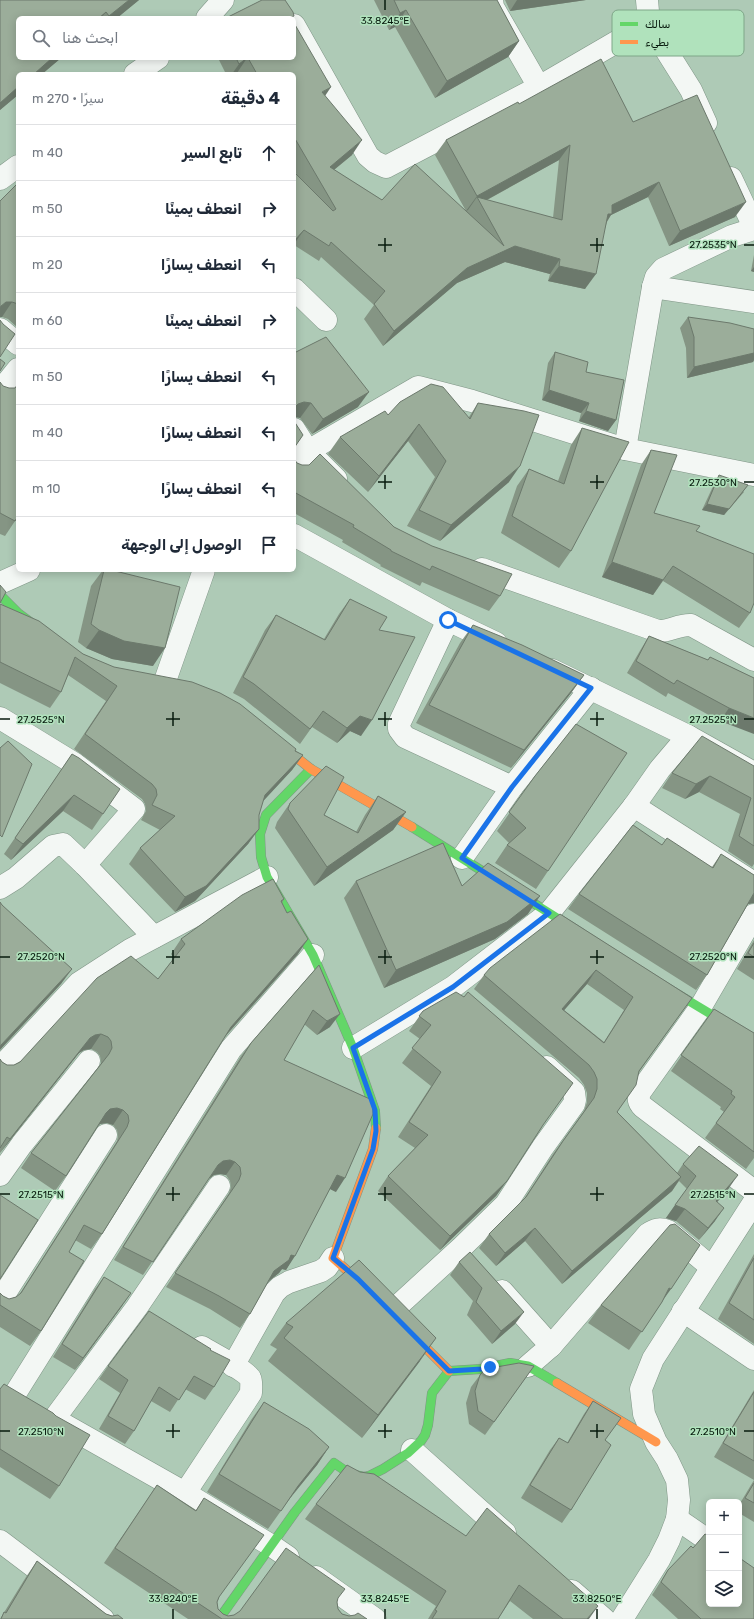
<!DOCTYPE html>
<html lang="ar">
<head>
<meta charset="utf-8">
<style>
  body { margin:0; font-family:Rubik,"Noto Naskh Arabic",sans-serif; background:#f2f2f3; color:#1f2937; direction:rtl }
  .controls { position:absolute; right:12px; bottom:12px; display:grid; overflow:hidden; border-radius:6px; box-shadow:0 2px 10px #0003 }
  .controls button { width:36px; height:36px; display:grid; place-items:center; padding:0; border:0; border-bottom:1px solid #e0e1e3; background:#fff; color:#1f2937; font:20px sans-serif }
  .stop { position:absolute; width:12px; height:12px; margin:-9px; border:3px solid #1a73e8; border-radius:50%; background:#fff }
  .stop.end { background:#1a73e8; border-color:#fff; box-shadow:0 1px 4px #0008 }
  .list { margin:0; padding:0; list-style:none }
  h2 { display:flex; justify-content:space-between; align-items:center; height:52px; margin:0; padding:0 16px; font-size:17px }
  h2 small { font-size:13px; font-weight:400; color:#747a83 }
  .list li { display:grid; grid-template-columns:26px 1fr auto; gap:12px; align-items:center; box-sizing:border-box; height:56px; padding:0 16px; border-top:1px solid #e0e1e3 }
  .list b { display:block; font-size:15px; white-space:nowrap }
  .list em { font-size:13px; font-style:normal; color:#747a83 }
  .icon { flex:none; width:22px; height:22px; fill:none; stroke:currentColor; stroke-width:2; stroke-linecap:round; stroke-linejoin:round }
  .map { position:relative; flex:none; width:754px; height:1619px; overflow:hidden; direction:ltr }
  .search { position:absolute; background:#fff; box-shadow:0 2px 10px #0003; left:16px; top:16px; width:280px; height:44px; display:flex; align-items:center; gap:10px; box-sizing:border-box; padding:0 14px; border-radius:6px; color:#747a83; font-size:15px }
  .panel { position:absolute; background:#fff; box-shadow:0 2px 10px #0003; left:16px; top:72px; width:280px; height:500px; border-radius:6px; direction:rtl }
  .map>svg:first-child { display:block }
  .lines { fill:none; stroke-linecap:round; stroke-linejoin:round }
  .street-casing { stroke:#7f9586; stroke-width:23 }
  .fast-casing { stroke:#7f9586; stroke-width:10 }
  .slow-casing { stroke:#7f9586; stroke-width:10 }
  .street { stroke:#f3f7f4; stroke-width:22 }
  .fast { stroke:#63d668; stroke-width:9 }
  .slow { stroke:#ff974d; stroke-width:9 }
  .wall { fill:#859584; fill-rule:evenodd }
  .shaded-wall { fill:#6c796c }
  .building { fill:#9bad9a; stroke:#6c796c; fill-rule:evenodd }
  .route { stroke:#1a73e8; stroke-width:5 }
  .ticks { fill:none; stroke:#081b0e; stroke-width:1.5 }
  .key { fill:#b0e2bc; stroke:#7ea688; stroke-width:1 }
  .key-label { font-size:11px; fill:#081b0e }
  .ticks-label { font-size:10px; text-anchor:middle; fill:#081b0e; stroke:#b0e2bc; stroke-width:3; stroke-linejoin:round; paint-order:stroke }
</style>
</head>
<body>
<div class="map">
<svg width="754" height="1619" viewBox="0 0 754 1619">
  <rect width="100%" height="100%" fill="#aecab6"/>
  <g class="lines">
    <defs>
      <g id="street">
        <polyline points="492,0 493,7 539,87"/>
        <polyline points="647,0 649,23 691,90 706,123"/>
        <polyline points="207,18 223,0"/>
        <polyline points="294,25 368,156 375,162 386,167 539,87 649,23"/>
        <polyline points="135,74 158,58"/>
        <polyline points="731,178 754,227"/>
        <polyline points="0,179 18,166"/>
        <polyline points="653,287 754,302"/>
        <polyline points="294,289 326,320"/>
        <polyline points="0,329 18,344"/>
        <polyline points="0,391 18,369"/>
        <polyline points="294,429 308,451 336,479"/>
        <polyline points="625,449 653,287 656,277 663,269 732,236 754,229"/>
        <polyline points="294,468 308,451 418,387 472,401 625,449 754,475"/>
        <polyline points="294,535 448,620 496,643"/>
        <path d="M482 569 658 631C669 632 679 624 691 625L754 660"/>
        <polyline points="0,583 29,570"/>
        <polyline points="448,620 399,724 399,729 405,737 512,787 591,688"/>
        <polyline points="552,670 688,736 754,773"/>
        <polyline points="165,681 204,570"/>
        <polyline points="0,718 75,764 134,809 85,865"/>
        <polyline points="634,806 754,883"/>
        <polyline points="462,858 512,787"/>
        <polyline points="0,888 16,878 53,846 63,844 85,865 154,937"/>
        <path d="M754 915 700 1008 640 1092C638 1099 638 1102 643 1107L754 1191"/>
        <polyline points="353,1048 453,987 549,913 634,806 660,769 688,736"/>
        <polyline points="0,1068 79,983 130,950 267,877"/>
        <polyline points="0,1175 22,1144 89,1061"/>
        <polyline points="502,1291 551,1346 528,1366"/>
        <polyline points="0,1301 106,1135"/>
        <polyline points="683,1311 754,1359"/>
        <polyline points="390,1313 462,1247 506,1204 543,1147 574,1104 575,1100 574,1092 547,1067"/>
        <path d="M551 1346 648 1234C655 1229 660 1228 668 1231L711 1267"/>
        <polyline points="233,1366 274,1293 280,1287 289,1282 321,1271 327,1267 333,1258"/>
        <polyline points="15,1394 231,1049 313,955"/>
        <polyline points="54,1419 137,1307 219,1186"/>
        <polyline points="63,1424 185,1493 272,1546 288,1557"/>
        <polyline points="412,1450 505,1533"/>
        <path d="M185 1493 251 1393C251 1388 252 1382 250 1378 248 1372 210 1352 202 1347"/>
        <polyline points="677,1519 709,1541"/>
        <polyline points="0,1541 103,1619"/>
        <polyline points="316,1577 375,1619"/>
        <polyline points="572,1591 604,1619"/>
        <polyline points="622,1619 659,1560 669,1540 677,1519 679,1500 677,1480 667,1459 656,1442 644,1414 641,1389 653,1359 754,1202"/>
      </g>
      <g id="fast">
        <polyline points="0,595 18,613 41,630"/>
        <polyline points="311,769 266,815 260,834 261,857 267,877 313,955 353,1048 375,1111 376,1128"/>
        <polyline points="412,827 581,933"/>
        <polyline points="664,986 754,1040"/>
        <polyline points="219,1619 295,1512 334,1463 350,1474 364,1477 369,1476 383,1469 408,1453 421,1441 425,1435 428,1425 432,1393 449,1371 481,1369 510,1363 528,1366 557,1383"/>
      </g>
      <g id="slow">
        <polyline points="277,742 311,769 412,827"/>
        <polyline points="369,1290 333,1258 373,1149 376,1128"/>
        <polyline points="407,1329 449,1371"/>
        <polyline points="557,1383 656,1442"/>
      </g>
    </defs>
    <use href="#street" class="street-casing"/>
    <use href="#fast" class="fast-casing"/>
    <use href="#slow" class="slow-casing"/>
    <use href="#street" class="street"/>
    <use href="#fast" class="fast"/>
    <use href="#slow" class="slow"/>
  </g>
  <g class="wall">
    <polygon points="0,0 139,0 117,18 18,18 18,58 61,58 0,110"/>
    <polygon points="374,0 497,0 519,41 508,57 435,98 395,27 389,30"/>
    <polygon points="505,0 586,0 510,11"/>
    <path d="M218 58H294L325 96 352 155 334 170 382 200 466 211 435 155 446 140 519 104 633 122 735 217 669 246 648 197 611 215 607 222 585 289 548 281 550 274 505 262 457 283 383 346 364 319 374 305 321 257 319 261 294 245V172L297 175 294 170V74H238L237 73 235 74H226ZM559 160 553 218 487 200Z"/>
    <polygon points="18,183 18,328 8,319 2,317"/>
    <polygon points="754,255 754,272 751,271"/>
    <polygon points="688,317 754,329 754,360 753,362 687,378 686,348 680,328"/>
    <polygon points="555,352 586,372 616,420 608,431 579,421 581,413 542,400 548,363"/>
    <polygon points="294,353 358,407 312,434 300,418"/>
    <polygon points="0,382 17,461 15,521 5,536 0,534"/>
    <polygon points="478,403 509,482 440,541 407,526 435,477 408,441 368,492 328,454 340,437 388,415 469,417"/>
    <polygon points="582,428 571,551 559,568 501,533 517,486 529,469 558,481 571,445"/>
    <polygon points="651,450 654,513 750,613 739,628 663,581 653,595 602,577 641,465"/>
    <polygon points="294,459 297,463 394,527 500,596 489,611 422,582 420,586 380,566 381,565 342,542 343,540 294,513"/>
    <polygon points="719,475 744,492 724,515 702,510 715,482"/>
    <polygon points="103,570 111,570 153,666 112,659 86,648 78,642 91,586"/>
    <polygon points="350,599 379,630 361,736 350,731 337,743 312,727 300,744 244,699 233,693 265,630 276,615 324,639 339,614"/>
    <polygon points="0,604 83,654 295,751 303,755 292,770 263,801 259,815 259,829 248,844 195,901 175,912 129,864 140,848 160,830 141,820 146,811 145,804 142,799 74,749 106,701 68,675 61,692 50,708 0,683"/>
    <polygon points="473,625 584,675 571,693 511,768 416,723 460,643"/>
    <polygon points="649,636 708,660 710,657 754,678 720,721 668,693 666,697 627,673 641,649"/>
    <polygon points="72,754 103,814 92,830 63,811 11,860 4,854"/>
    <polygon points="754,766 754,864 752,867 728,851 740,814 699,792 685,799 662,788 672,773"/>
    <polygon points="535,776 548,871 536,889 495,863 507,845 509,843 497,831"/>
    <polygon points="378,796 406,812 393,830 314,886 275,828 277,822 290,803 324,815 356,832 365,815"/>
    <polygon points="662,845 712,867 721,854 754,875 754,903 748,904 707,975 696,990 568,909 579,894"/>
    <polygon points="356,881 462,886 528,914 495,939 384,988 344,898"/>
    <polygon points="284,899 282,903 298,954 224,1038 102,1234 91,1249 75,1240 69,1252 41,1331 30,1346 0,1327 0,1293 3,1296 9,1299 16,1297 19,1295 117,1141 118,1136 117,1130 113,1125 107,1123 100,1124 98,1126 66,1176 55,1191 21,1168 31,1153 100,1065 101,1063 100,1056 97,1052 91,1049 84,1050 79,1053 0,1153 0,1059 2,1062 7,1065 14,1065 158,979 174,958 171,954 181,939"/>
    <path d="M560 914 692 998 639 1072 617 1112 677 1173 683 1164 729 1188 717 1202 715 1221 699 1240 676 1221 666 1218 687 1189 679 1181 672 1191 562 1284 525 1241 496 1266 479 1248 489 1234 524 1199 553 1154 584 1111 587 1102V1093L584 1085 579 1078 474 989 484 975ZM587 984 624 1010 604 1042 564 1010Z"/>
    <polygon points="754,940 754,980 737,969"/>
    <polygon points="319,965 330,1027 317,1035 304,1024 284,1060 336,1192 330,1189 286,1270 282,1269 279,1273 268,1282 250,1314 240,1328 210,1309 166,1287 229,1193 231,1187 230,1181 226,1175 220,1174 214,1175 209,1178 143,1275 114,1260 241,1056 251,1043"/>
    <polygon points="714,1009 754,1033 754,1158 746,1169 705,1138 724,1112 720,1109 721,1107 671,1071"/>
    <polygon points="423,1011 542,1127 496,1196 440,1250 378,1191 388,1176 415,1148 398,1137 431,1086 402,1063 420,1039 409,1031"/>
    <polygon points="754,1254 754,1344 718,1319"/>
    <polygon points="459,1262 515,1324 492,1344 467,1315 473,1301 450,1275"/>
    <polygon points="104,1277 122,1306 75,1370 53,1357 95,1289"/>
    <polygon points="663,1300 629,1350 588,1323 601,1305"/>
    <polygon points="286,1323 420,1361 362,1438 268,1361 277,1349 270,1345"/>
    <polygon points="210,1350 214,1387 205,1400 185,1389 170,1412 151,1401 134,1431 125,1444 99,1429 120,1393 99,1379 108,1366"/>
    <polygon points="534,1366 485,1435 469,1424 466,1403 471,1387 480,1375"/>
    <polygon points="0,1389 59,1486 50,1499 0,1467"/>
    <polygon points="754,1390 754,1480 714,1457"/>
    <polygon points="593,1401 605,1440 571,1510 562,1523 521,1498 550,1450 559,1438 567,1443 584,1414"/>
    <polygon points="264,1402 329,1447 317,1465 288,1501 268,1529 207,1492 251,1420"/>
    <polygon points="347,1465 589,1619 533,1619 510,1601 498,1619 428,1619 436,1606 305,1519 316,1504"/>
    <polygon points="754,1480 754,1522 739,1513 739,1505"/>
    <polygon points="157,1485 196,1510 204,1498 219,1598 217,1602 218,1609 223,1614 228,1616 338,1599 337,1602 338,1609 342,1614 349,1616 367,1619 188,1619 104,1563"/>
    <polygon points="37,1561 106,1614 123,1619 0,1619 26,1577"/>
    <polygon points="668,1570 754,1619 678,1619 652,1595"/>
  </g>
  <g class="shaded-wall">
    <polygon points="129,0 139,0 117,18 108,18 109,16"/>
    <polygon points="517,0 586,0 510,11"/>
    <polygon points="406,10 395,27 389,30 400,13"/>
    <polygon points="106,12 101,18 99,18"/>
    <polygon points="519,41 508,57 435,98 447,81"/>
    <polygon points="52,58 61,58 42,74 34,74"/>
    <polygon points="247,58 237,73 235,74 232,74 239,64"/>
    <polygon points="18,87 18,95 0,110 0,103"/>
    <polygon points="331,87 321,102 322,92"/>
    <polygon points="362,140 352,155 319,182 330,167"/>
    <polygon points="570,145 559,160 481,203 477,197 468,210 466,211 477,196"/>
    <polygon points="659,182 648,197 611,215 601,230 612,205"/>
    <polygon points="746,202 735,217 669,246 680,231"/>
    <polygon points="304,230 294,244 294,241"/>
    <polygon points="515,246 560,259 550,274 505,262 457,283 383,346 394,331 467,268"/>
    <polygon points="559,266 596,274 585,289 548,281"/>
    <polygon points="754,267 754,272 751,271"/>
    <polygon points="6,302 12,302 2,317 0,317 0,307"/>
    <polygon points="754,353 754,360 753,362 687,378 694,367"/>
    <polygon points="549,390 589,403 581,413 542,400"/>
    <polygon points="369,392 358,407 312,434 323,419"/>
    <polygon points="304,402 311,403 300,418 294,417 294,408 298,404"/>
    <polygon points="586,411 616,420 608,431 579,421"/>
    <polygon points="419,424 408,441 368,492 379,476"/>
    <polygon points="520,466 509,482 440,541 451,525"/>
    <polygon points="748,485 724,515 702,510 707,504"/>
    <polygon points="612,562 663,580 653,595 602,577"/>
    <polygon points="99,630 165,648 153,666 112,659 86,648"/>
    <polygon points="584,675 571,693 511,768 524,750"/>
    <polygon points="729,708 754,718 754,734 720,721"/>
    <polygon points="360,716 372,720 361,736 350,731 337,743 347,728"/>
    <polygon points="303,755 292,770 254,811 265,795"/>
    <polygon points="710,776 699,792 685,799 696,784"/>
    <polygon points="74,795 63,811 11,860 23,844"/>
    <polygon points="406,812 393,830 314,886 327,867"/>
    <polygon points="259,829 248,844 195,901 175,912 185,897"/>
    <polygon points="754,893 754,903 748,904"/>
    <polygon points="540,896 528,914 495,939 384,988 396,970"/>
    <polygon points="308,939 298,954 220,1042 231,1027"/>
    <polygon points="72,969 61,984 0,1050 0,1046"/>
    <polygon points="596,970 587,984 553,1023 562,1009"/>
    <polygon points="340,1014 330,1027 317,1035 327,1021"/>
    <polygon points="101,1034 91,1049 84,1050 79,1053 0,1153 10,1139 90,1038 95,1035"/>
    <polygon points="117,1108 123,1110 113,1125 107,1123 100,1124 95,1128 106,1113 110,1109"/>
    <polygon points="230,1160 235,1162 226,1175 220,1174 214,1175 209,1179 218,1165 223,1161"/>
    <polygon points="337,1175 345,1178 336,1192 328,1188"/>
    <polygon points="738,1175 729,1188 707,1214 716,1201"/>
    <polygon points="681,1177 672,1191 562,1284 572,1271"/>
    <polygon points="507,1181 496,1196 440,1250 450,1236"/>
    <polygon points="675,1205 685,1209 676,1221 666,1218"/>
    <polygon points="724,1208 715,1221 699,1240 708,1228"/>
    <polygon points="535,1228 525,1241 496,1266 505,1253"/>
    <polygon points="291,1255 295,1256 286,1270 282,1269 279,1273 265,1284 274,1271"/>
    <polygon points="669,1288 671,1289 658,1307"/>
    <polygon points="131,1293 122,1306 75,1370 83,1358"/>
    <polygon points="524,1312 515,1324 492,1344 501,1331"/>
    <polygon points="436,1338 420,1361 362,1438 378,1415"/>
    <polygon points="329,1447 317,1465 285,1504 298,1486"/>
    <polygon points="598,1606 589,1619 587,1619"/>
  </g>
  <g class="building">
    <polygon points="0,0 129,0 109,16 106,12 99,18 18,18 18,58 52,58 34,74 18,74 18,87 0,103"/>
    <polygon points="262,0 285,0 293,12 294,16 291,17 291,18 226,18"/>
    <polygon points="394,0 497,0 519,41 447,81 406,10 400,13"/>
    <polygon points="294,23 331,87 322,92 362,140 330,167 382,200 415,164 504,246 477,197 562,220 570,145 477,196 446,140 518,102 519,104 601,59 633,122 697,95 746,202 680,231 659,182 612,205 612,214 608,214 596,274 559,266 560,259 515,246 467,268 394,331 374,304 385,291 331,242 329,246 304,230 294,241 294,172 333,211 336,209 294,137 294,74 257,74 248,58 294,58"/>
    <polygon points="236,58 247,58 239,64"/>
    <polygon points="18,183 18,304 12,302 6,302 1,306 0,308 0,201"/>
    <polygon points="688,317 730,323 754,329 754,353 694,367 694,337"/>
    <polygon points="0,320 3,324 15,334 0,357"/>
    <polygon points="326,337 369,392 323,419 311,403 304,402 298,404 294,408 294,353"/>
    <polygon points="555,352 588,362 586,372 624,380 616,420 586,411 589,403 549,390"/>
    <polygon points="0,359 5,363 0,371"/>
    <polygon points="0,382 3,386 9,388 15,388 18,384 18,459 17,461 18,462 18,516 15,521 0,513"/>
    <polygon points="431,384 443,387 470,419 478,403 524,411 539,415 520,466 451,525 419,510 446,461 419,424 379,476 340,437 385,411 388,415 400,402"/>
    <polygon points="294,421 303,435 294,448"/>
    <polygon points="582,428 629,442 571,551 512,516 529,469 564,484"/>
    <polygon points="651,450 677,455 654,513 700,526 696,531 754,554 754,603 750,613 673,566 663,580 612,562"/>
    <polygon points="320,454 394,527 432,546 512,574 500,596 432,566 430,570 391,551 391,550 353,527 354,525 294,492 294,459 297,463 302,465 309,465"/>
    <polygon points="719,475 748,485 729,509 707,504"/>
    <polygon points="104,570 111,570 180,587 165,648 124,641 99,630 91,624"/>
    <polygon points="0,585 6,592 0,603"/>
    <polygon points="350,599 387,617 379,630 415,637 372,720 360,716 347,728 323,711 310,729 254,684 243,677 276,615 325,640"/>
    <polygon points="0,604 39,621 83,654 114,667 192,682 220,693 240,704 296,749 295,751 303,755 265,795 259,815 259,829 206,886 185,897 140,848 175,816 152,805 157,795 156,789 152,784 85,734 117,686 75,657 61,692 0,662"/>
    <polygon points="473,625 522,645 584,675 524,750 429,705"/>
    <polygon points="649,636 708,660 710,657 754,678 754,718 729,708 677,680 674,684 636,661"/>
    <polygon points="576,724 627,753 548,871 507,845 526,828 509,812 535,776"/>
    <polygon points="702,736 754,766 754,846 739,836 751,798 710,776 696,784 672,773"/>
    <polygon points="8,741 32,764 2,837 0,835 0,748"/>
    <polygon points="72,754 79,758 120,789 103,814 74,795 23,844 15,838"/>
    <polygon points="326,766 344,777 324,815 358,833 378,796 406,812 327,867 288,809 290,803"/>
    <polygon points="633,825 662,845 667,838 713,868 721,854 754,875 754,893 707,975 579,894"/>
    <polygon points="443,843 462,886 488,863 540,896 507,922 396,970 356,881"/>
    <polygon points="273,879 284,899 281,901 287,913 291,911 308,939 231,1027 102,1234 84,1225 69,1252 84,1261 41,1331 0,1305 0,1293 3,1296 9,1299 16,1297 21,1293 127,1127 129,1121 128,1115 123,1110 117,1108 110,1109 106,1113 66,1176 31,1153 109,1054 112,1048 111,1041 108,1037 101,1034 95,1035 90,1038 10,1139 7,1137 0,1148 0,1059 2,1062 7,1065 14,1065 20,1062 97,978 131,956 158,979 185,944 181,939 242,895"/>
    <polygon points="0,902 2,905 72,969 1,1045 0,1047"/>
    <path d="M560 914 692 998 639 1071 636 1085 617 1112 681 1177 572 1271 535 1228 505 1253 489 1234 526 1197 563 1141 594 1098 597 1089V1079L594 1072 589 1065 484 975 490 968ZM596 970 633 997 604 1043 562 1009Z"/>
    <polygon points="754,943 754,957 748,953"/>
    <polygon points="319,965 340,1014 327,1021 313,1010 284,1060 372,1100 373,1114 345,1178 337,1175 295,1256 291,1255 289,1260 274,1271 250,1314 219,1296 175,1273 239,1180 241,1174 240,1167 235,1162 230,1160 223,1161 218,1165 153,1262 123,1247 251,1043"/>
    <polygon points="456,992 464,997 468,992 573,1083 543,1125 507,1181 450,1236 388,1176 428,1135 409,1122 441,1072 412,1048 431,1025 419,1016 423,1011"/>
    <polygon points="714,1009 754,1033 754,1152 716,1123 735,1097 731,1094 732,1091 681,1055"/>
    <polygon points="699,1146 738,1175 716,1201 724,1208 708,1228 685,1209 675,1205 696,1176 683,1164"/>
    <polygon points="0,1195 38,1220 0,1279"/>
    <polygon points="675,1224 700,1245 671,1289 669,1288 662,1302 642,1332 601,1305 670,1225"/>
    <polygon points="470,1252 524,1312 501,1331 476,1302 482,1288 459,1262"/>
    <polygon points="754,1258 754,1320 729,1303"/>
    <polygon points="359,1260 436,1338 378,1415 284,1338 293,1327 286,1323"/>
    <polygon points="104,1277 131,1293 83,1358 62,1344"/>
    <polygon points="149,1311 211,1349 210,1350 230,1360 214,1387 194,1376 179,1400 159,1387 134,1431 108,1416 128,1380 108,1366"/>
    <polygon points="519,1363 534,1366 494,1422 478,1411 475,1391 480,1375 485,1369"/>
    <polygon points="4,1384 53,1413 56,1416 90,1435 59,1486 0,1449 0,1389"/>
    <polygon points="754,1392 754,1461 723,1443"/>
    <polygon points="593,1401 621,1418 605,1440 611,1445 571,1510 530,1485 559,1438 568,1443"/>
    <polygon points="264,1402 309,1429 329,1447 298,1486 281,1511 219,1474"/>
    <polygon points="347,1465 360,1472 374,1474 466,1536 487,1508 598,1606 587,1619 563,1619 519,1585 498,1619 432,1619 437,1611 435,1610 446,1591 316,1504"/>
    <polygon points="754,1483 754,1503 745,1498"/>
    <polygon points="157,1485 196,1511 204,1498 264,1535 219,1597 217,1602 218,1609 223,1614 228,1616 234,1615 240,1611 286,1548 345,1589 338,1598 337,1602 338,1609 342,1614 349,1616 355,1615 358,1613 367,1619 222,1619 115,1548"/>
    <polygon points="705,1534 709,1536 709,1604 739,1604 739,1556 741,1559 754,1568 754,1619 701,1619 661,1582 668,1570 691,1546 693,1548"/>
    <polygon points="37,1561 106,1614 112,1616 118,1615 123,1619 1,1619 4,1612 6,1613"/>
  </g>
  <g class="lines">
    <polyline class="route" points="448,620 591,688 512,787 462,858 549,913 453,987 353,1048 375,1110 376,1131 373,1149 333,1258 358,1279 449,1371 482,1369 490,1367"/>
  </g>
  <path class="ticks" d="M385 0V10M385 238V252M597 238V252M378 245H392M590 245H604M744 245H754M385 475V489M597 475V489M378 482H392M590 482H604M744 482H754M173 712V726M385 712V726M597 712V726M0 719H10M166 719H180M378 719H392M590 719H604M744 719H754M173 950V964M385 950V964M597 950V964M0 957H10M166 957H180M378 957H392M590 957H604M744 957H754M173 1187V1201M385 1187V1201M597 1187V1201M0 1194H10M166 1194H180M378 1194H392M590 1194H604M744 1194H754M173 1424V1438M385 1424V1438M597 1424V1438M0 1431H10M166 1431H180M378 1431H392M590 1431H604M744 1431H754M173 1609V1619M385 1609V1619M597 1609V1619"/>
  <rect x="612" y="10" width="132" height="46" rx="6" class="key"/>
  <rect x="620" y="22" width="18" height="4" fill="#63d668"/>
  <rect x="620" y="40" width="18" height="4" fill="#ff974d"/>
  <g class="key-label">
    <text x="645" y="28">سالك</text>
    <text x="645" y="46">بطيء</text>
  </g>
  <g class="ticks-label">
    <text x="385" y="24">33.8245°E</text>
    <text x="713" y="248">27.2535°N</text>
    <text x="713" y="486">27.2530°N</text>
    <text x="41" y="723">27.2525°N</text>
    <text x="713" y="723">27.2525°N</text>
    <text x="41" y="960">27.2520°N</text>
    <text x="713" y="960">27.2520°N</text>
    <text x="41" y="1198">27.2515°N</text>
    <text x="713" y="1198">27.2515°N</text>
    <text x="41" y="1435">27.2510°N</text>
    <text x="713" y="1435">27.2510°N</text>
    <text x="173" y="1602">33.8240°E</text>
    <text x="385" y="1602">33.8245°E</text>
    <text x="597" y="1602">33.8250°E</text>
  </g>
</svg>
<div class="controls">
<button>+</button>
<button>−</button>
<button><svg class="icon" aria-label="layers" viewBox="0 0 24 24"><path d="M12 4l9 5-9 5-9-5zM3 14l9 5 9-5"/></svg></button>
</div>
<div class="stop" style="left:448px;top:620px"></div>
<div class="stop end" style="left:490px;top:1367px"></div>
<div class="search"><svg class="icon" aria-label="search" viewBox="0 0 24 24"><circle cx="10" cy="10" r="6"/><path d="M15 15l6 6"/></svg>ابحث هنا</div>
<section class="panel">
<h2>4 دقيقة<small>سيرًا · 270 m</small></h2>
<ul class="list">
<li><svg class="icon" aria-label="ahead" viewBox="0 0 24 24"><path d="M12 20V5M6 11l6-6 6 6"/></svg><div><b>تابع السير</b></div><em>40 m</em></li>
<li><svg class="icon" aria-label="right" viewBox="0 0 24 24"><path d="M7 20v-9h11M14 6l5 5-5 5"/></svg><div><b>انعطف يمينًا</b></div><em>50 m</em></li>
<li><svg class="icon" aria-label="left" viewBox="0 0 24 24"><path d="M17 20v-9H6M10 6l-5 5 5 5"/></svg><div><b>انعطف يسارًا</b></div><em>20 m</em></li>
<li><svg class="icon" aria-label="right" viewBox="0 0 24 24"><path d="M7 20v-9h11M14 6l5 5-5 5"/></svg><div><b>انعطف يمينًا</b></div><em>60 m</em></li>
<li><svg class="icon" aria-label="left" viewBox="0 0 24 24"><path d="M17 20v-9H6M10 6l-5 5 5 5"/></svg><div><b>انعطف يسارًا</b></div><em>50 m</em></li>
<li><svg class="icon" aria-label="left" viewBox="0 0 24 24"><path d="M17 20v-9H6M10 6l-5 5 5 5"/></svg><div><b>انعطف يسارًا</b></div><em>40 m</em></li>
<li><svg class="icon" aria-label="left" viewBox="0 0 24 24"><path d="M17 20v-9H6M10 6l-5 5 5 5"/></svg><div><b>انعطف يسارًا</b></div><em>10 m</em></li>
<li><svg class="icon" aria-label="arrive" viewBox="0 0 24 24"><path d="M6 21V4h12l-3 4 3 4H6"/></svg><div><b>الوصول إلى الوجهة</b></div></li>
</ul>
</section>
</div>
</body>
</html>
